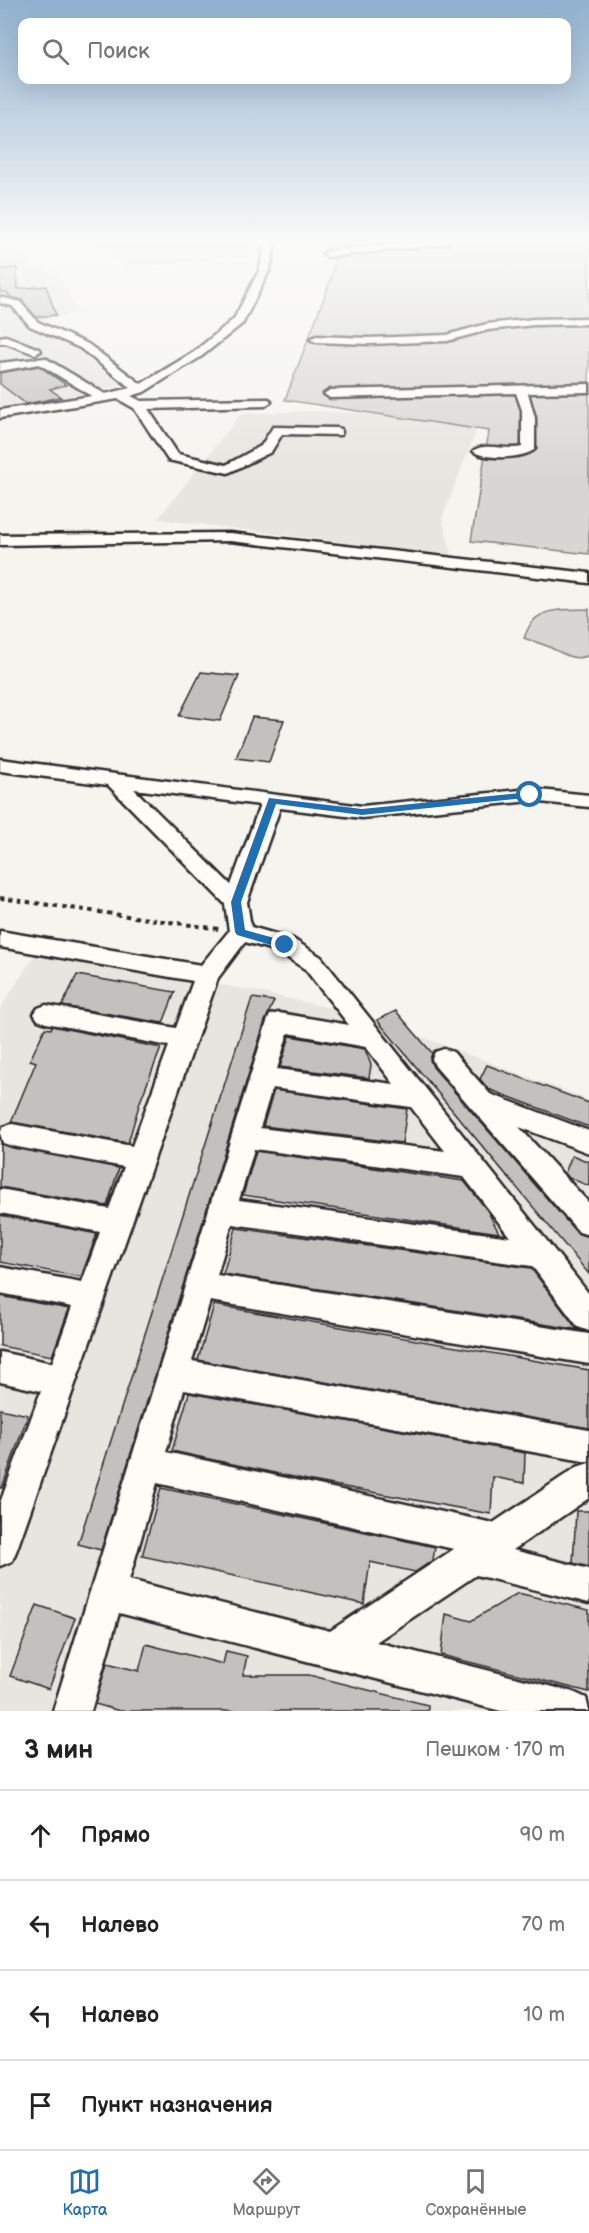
<!DOCTYPE html>
<html lang="ru">
<head>
<meta charset="utf-8">
<style>
  body { margin:0; font-family:"Balsamiq Sans",sans-serif; background:#f2f2f2; color:#222 }
  .stop { position:absolute; width:18px; height:18px; margin:-14px; border:4px solid #1f6fb2; border-radius:50%; background:#fff }
  .stop.end { background:#1f6fb2; border-color:#fff; box-shadow:0 2px 6px #0008 }
  .list { margin:0; padding:0; list-style:none }
  h2 { display:flex; justify-content:space-between; align-items:center; height:78px; margin:0; padding:0 24px; font-size:26px }
  h2 small { font-size:20px; font-weight:400; color:#767676 }
  .list li { display:grid; grid-template-columns:39px 1fr auto; gap:18px; align-items:center; box-sizing:border-box; height:90px; padding:0 24px; border-top:2px solid #e0e0e0 }
  .list b { display:block; font-size:22px; white-space:nowrap }
  .list em { font-size:20px; font-style:normal; color:#767676 }
  .icon { flex:none; width:33px; height:33px; fill:none; stroke:currentColor; stroke-width:2; stroke-linecap:round; stroke-linejoin:round }
  .map { position:relative; flex:none; width:589px; height:1711px; overflow:hidden }
  .search { position:absolute; background:#fff; box-shadow:0 6px 24px #0002; left:18px; right:18px; top:18px; height:66px; display:flex; align-items:center; gap:15px; box-sizing:border-box; padding:0 21px; border-radius:12px; color:#767676; font-size:22px }
  .sheet { height:438px; background:#fff }
  nav { display:flex; justify-content:space-around; align-items:center; box-sizing:border-box; height:84px; border-top:2px solid #e0e0e0; background:#fff; font-size:16px; color:#767676 }
  nav a { display:grid; justify-items:center; gap:3px }
  nav .on { color:#1f6fb2 }
  .map>svg:first-child { display:block }
  .built { fill:#e6e5e0 }
  .green { fill:#d7d6d2; stroke:#81807e; stroke-width:1.5 }
  .building { fill:#c2c1be; stroke:#2b2b2b; stroke-width:1.5 }
  .lines { fill:none; stroke-linecap:round; stroke-linejoin:round }
  .minor-casing { stroke:#2b2b2b; stroke-width:5 }
  .path { stroke:#2b2b2b; stroke-width:4; stroke-dasharray:4.5 4.5; stroke-linecap:butt }
  .minor { fill:#fdfcf7; fill-rule:evenodd }
  .route { fill:#1f6fb2 }
</style>
</head>
<body>
<div class="map">
<svg width="589" height="1711" viewBox="0 0 589 1711">
  <rect width="100%" height="100%" fill="#f5f4ef"/>
  <filter id="ink" filterUnits="userSpaceOnUse"><feTurbulence type="fractalNoise" baseFrequency=".0167" numOctaves="2"/><feDisplacementMap in="SourceGraphic" scale="12" xChannelSelector="R" yChannelSelector="G"/><feConvolveMatrix kernelMatrix="1 2 1 2 8 2 1 2 1" color-interpolation-filters="sRGB"/></filter>
  <g filter="url(#ink)">
    <g class="built">
      <polygon points="90,241 254,241 253,258 216,256 215,261 127,267"/>
      <polygon points="8,248 60,277 77,312 29,325 73,347 122,385 0,412 0,249"/>
      <polygon points="311,411 481,419 442,518 452,556 158,519 241,414"/>
      <polygon points="38,950 254,991 367,1016 589,1100 589,1711 0,1711 0,1009"/>
    </g>
    <g class="green">
      <polygon points="334,241 589,241 589,554 471,541 489,431 285,400 330,282 337,253"/>
      <path d="M589 609V655C574 663 561 652 547 646 540 643 531 641 524 638 526 633 529 625 533 621 545 607 572 610 589 609Z"/>
    </g>
    <g class="building">
      <polygon points="17,268 18,289 46,286 56,315 36,317 22,300 11,297 6,292 0,292 0,269"/>
      <polygon points="39,366 66,385 50,389 61,397 26,404 0,384 0,373"/>
      <polygon points="201,672 239,676 220,721 179,716"/>
      <polygon points="252,717 284,720 269,762 236,758"/>
      <polygon points="77,975 175,992 163,1023 62,1006"/>
      <polygon points="252,998 274,1001 265,1021 101,1550 78,1544"/>
      <polygon points="396,1011 432,1053 430,1060 433,1067 577,1233 589,1237 589,1274 377,1020"/>
      <polygon points="52,1026 161,1048 140,1102 128,1143 11,1122 36,1062 30,1060 45,1028 51,1029"/>
      <polygon points="290,1036 365,1049 371,1065 369,1078 280,1067"/>
      <polygon points="487,1065 589,1103 589,1127 488,1089 480,1079"/>
      <polygon points="274,1090 407,1109 402,1143 263,1126"/>
      <polygon points="1,1144 119,1168 107,1206 0,1187"/>
      <polygon points="256,1151 464,1181 487,1210 499,1233 243,1195"/>
      <polygon points="572,1155 589,1162 589,1186 569,1178 565,1173"/>
      <polygon points="0,1215 97,1234 81,1277 0,1262"/>
      <polygon points="236,1228 531,1268 576,1328 581,1330 223,1274"/>
      <polygon points="0,1296 69,1309 52,1356 0,1346"/>
      <polygon points="214,1305 589,1370 589,1428 198,1360"/>
      <polygon points="189,1393 525,1453 524,1483 493,1477 491,1514 312,1481 172,1451"/>
      <polygon points="0,1409 28,1415 2,1488 0,1488"/>
      <polygon points="161,1488 435,1547 433,1560 415,1572 370,1562 364,1604 142,1556"/>
      <polygon points="576,1511 589,1511 589,1567 573,1563"/>
      <polygon points="518,1593 589,1610 589,1692 441,1655 446,1614 471,1621"/>
      <polygon points="37,1605 75,1618 49,1689 10,1676"/>
      <polygon points="146,1644 223,1664 226,1651 247,1656 243,1675 309,1675 428,1705 428,1711 120,1711 95,1704 107,1663 139,1671"/>
    </g>
    <g class="lines">
      <defs>
        <g id="minor">
          <polygon points="265,241 275,241 270,269 243,323 202,356 144,392 131,396 141,401 269,399 271,402 265,406 148,409 178,454 226,465 261,446 273,427 336,428 341,429 342,432 341,435 282,434 271,452 228,473 168,460 134,408 118,399 0,418 0,410 92,396 39,364 0,371 0,363 45,358 105,394 131,388 80,348 30,326 12,306 0,303 0,297 20,302 38,322 88,344 141,384 194,352 234,319 260,269"/>
          <polygon points="418,241 450,241 446,244 328,257 323,254 328,251"/>
          <polygon points="589,318 589,324 534,325 488,330 447,341 369,344 316,342 310,339 316,336 369,338 447,335 487,324 534,319"/>
          <polygon points="6,336 39,349 41,351 35,354 5,343 0,343 0,337"/>
          <path d="M589 384V392L528 393 535 418V449C524 459 484 460 473 451 484 442 507 451 522 447V410L516 393 330 398 324 394 330 390Z"/>
          <polygon points="230,533 589,573 589,583 230,541 0,545 0,535"/>
          <path d="M0 759 362 806 530 789 589 795V807L530 801 362 818 280 808 247 902 251 927 293 939 321 957 589 1294V1331L578 1327 532 1266 232 1224 217 1275 589 1334V1364L210 1301 192 1361 589 1430V1462L184 1390 166 1452 493 1523 577 1467 589 1463V1498L513 1550 589 1569V1603L476 1575 376 1642 573 1692 586 1698 589 1711H501L119 1613 91 1711H53L267 1022 270 1015 279 1013 349 1025 305 969 277 951 245 942 218 978 17 1549 12 1561 0 1566V1503L41 1391 0 1382V1352L52 1363 72 1307 0 1293V1267L82 1282 100 1232 0 1213V1189L109 1209 124 1167 12 1146 3 1143 0 1133 3 1127 12 1124 132 1146 169 1046 46 1023 38 1020 34 1014 38 1008 46 1005 176 1028 193 981 0 947V931L201 965 229 931 225 904 108 785 0 771ZM134 789 260 805 231 885ZM288 1033 366 1047 394 1084 277 1069ZM272 1088 411 1107 445 1151 260 1128ZM254 1149 464 1177 510 1237 239 1200ZM157 1483 454 1549 330 1631 129 1580Z"/>
          <polygon points="444,1049 453,1052 490,1094 589,1131 589,1153 519,1127 589,1203 589,1235 579,1232 435,1066 432,1059 435,1052"/>
        </g>
      </defs>
      <use href="#minor" class="minor-casing"/>
      <polyline class="path" points="0,898 219,929"/>
      <use href="#minor" class="minor"/>
    </g>
  </g>
  <linearGradient id="sky" x2="0" y2="1"><stop stop-color="#90b1cf"/><stop offset="0.5" stop-color="#fafaf8"/><stop offset="1" stop-color="#fafaf8" stop-opacity="0"/></linearGradient>
  <rect width="589" height="481" fill="url(#sky)"/>
  <polygon class="route" points="530,792 534,795 533,797 362,815 276,804 241,902 245,930 289,942 290,945 285,949 237,935 235,932 231,902 269,798 362,809"/>
</svg>
<div class="stop" style="left:530px;top:795px"></div>
<div class="stop end" style="left:285px;top:945px"></div>
<div class="search"><svg class="icon" aria-label="search" viewBox="0 0 24 24"><circle cx="10" cy="10" r="6"/><path d="M15 15l6 6"/></svg>Поиск</div>
</div>
<section class="sheet">
<h2>3 мин<small>Пешком · 170 m</small></h2>
<ul class="list">
<li><svg class="icon" aria-label="ahead" viewBox="0 0 24 24"><path d="M12 20V5M6 11l6-6 6 6"/></svg><div><b>Прямо</b></div><em>90 m</em></li>
<li><svg class="icon" aria-label="left" viewBox="0 0 24 24"><path d="M17 20v-9H6M10 6l-5 5 5 5"/></svg><div><b>Налево</b></div><em>70 m</em></li>
<li><svg class="icon" aria-label="left" viewBox="0 0 24 24"><path d="M17 20v-9H6M10 6l-5 5 5 5"/></svg><div><b>Налево</b></div><em>10 m</em></li>
<li><svg class="icon" aria-label="arrive" viewBox="0 0 24 24"><path d="M6 21V4h12l-3 4 3 4H6"/></svg><div><b>Пункт назначения</b></div></li>
</ul>
</section>
<nav>
<a class="on"><svg class="icon" aria-label="map" viewBox="0 0 24 24"><path d="M3 6l6-2 6 2 6-2v14l-6 2-6-2-6 2zM9 4v14M15 6v14"/></svg>Карта</a>
<a><svg class="icon" aria-label="directions" viewBox="0 0 24 24"><path d="M12 3l9 9-9 9-9-9zM9 14v-3h6M13 9l2 2-2 2"/></svg>Маршрут</a>
<a><svg class="icon" aria-label="saved" viewBox="0 0 24 24"><path d="M7 4h10v16l-5-4-5 4z"/></svg>Сохранённые</a>
</nav>
</body>
</html>
